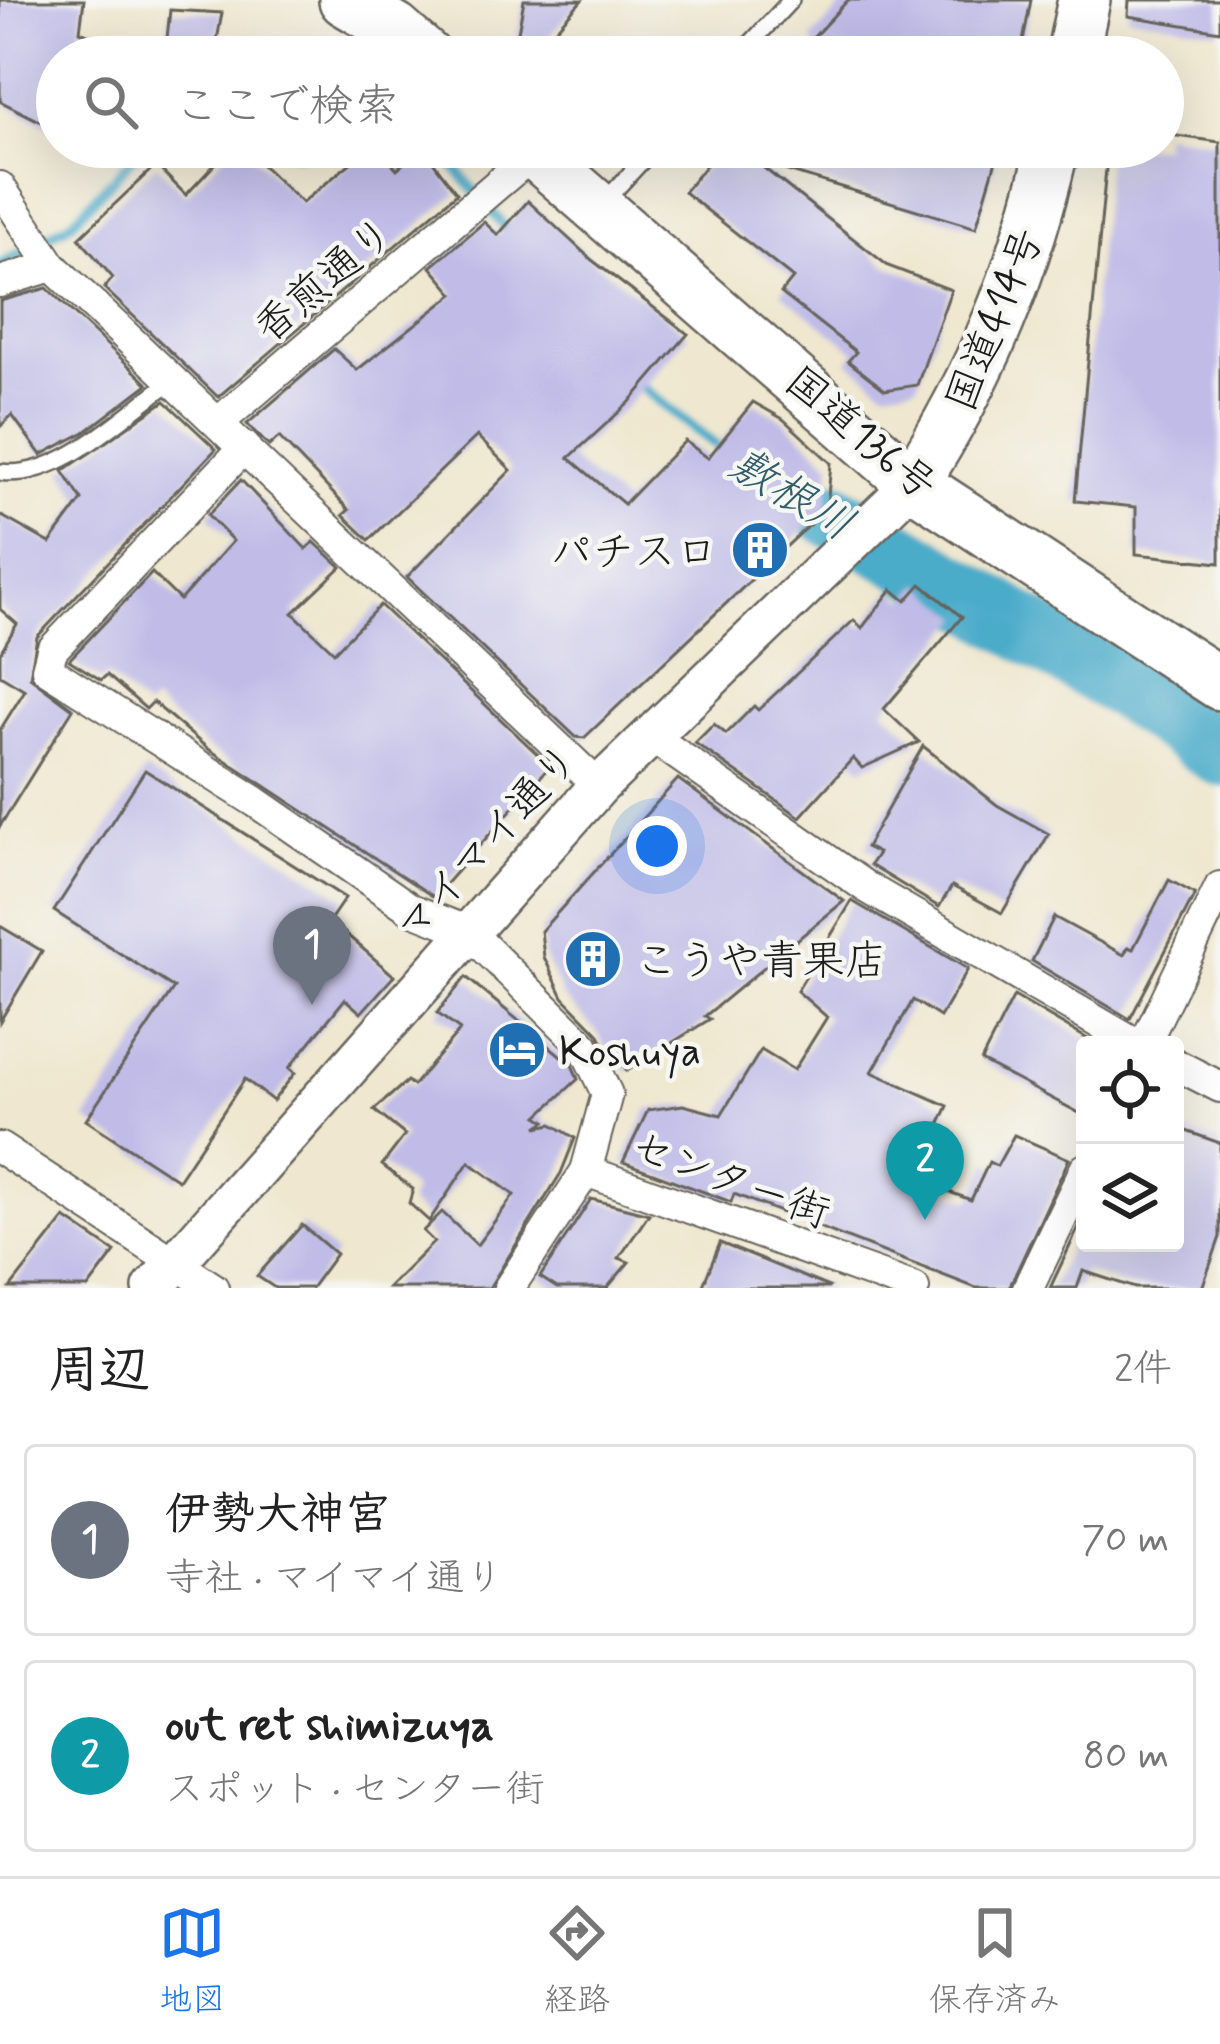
<!DOCTYPE html>
<html lang="ja">
<head>
<meta charset="utf-8">
<style>
  body { margin:0; font-family:Mynerve,"Klee One",sans-serif; background:#f2f2f2; color:#222 }
  .controls { position:absolute; right:36px; bottom:36px; display:grid; overflow:hidden; border-radius:12px; box-shadow:0 12px 48px #0002 }
  .controls button { width:108px; height:108px; display:grid; place-items:center; padding:0; border:0; border-bottom:3px solid #e0e0e0; background:#fff; color:#222; font:60px sans-serif }
  .you { position:absolute; left:657px; top:846px; width:42px; height:42px; margin:-30px; border:9px solid #fff; border-radius:50%; background:#1a73e8; box-shadow:0 0 0 18px #1a73e833 }
  .badge { display:grid; place-items:center; width:78px; height:78px; border-radius:50%; background:#1a73e8; color:#fff; font-size:39px; font-weight:700 }
  .pin { position:absolute; translate:-50% -99px; filter:drop-shadow(0 3px 6px #0008) }
  .pin::after { content:''; position:absolute; top:63px; width:42px; height:36px; background:inherit; clip-path:polygon(0 0,100% 0,50% 100%) }
  .list { margin:0; padding:0; list-style:none }
  h2 { display:flex; justify-content:space-between; align-items:center; height:156px; margin:0; padding:0 48px; font-size:51px }
  h2 small { font-size:39px; font-weight:400; color:#767676 }
  .list li { display:grid; grid-template-columns:78px 1fr auto; gap:36px; align-items:center; box-sizing:border-box; height:192px; margin:0 24px 24px; padding:0 24px; border:3px solid #e0e0e0; border-radius:12px }
  .list b { display:block; font-size:45px; white-space:nowrap }
  .list p { margin:0; font-size:39px; white-space:nowrap; color:#767676 }
  .list em { font-size:39px; font-style:normal; color:#767676 }
  .icon { flex:none; width:66px; height:66px; fill:none; stroke:currentColor; stroke-width:2; stroke-linecap:round; stroke-linejoin:round }
  .map { position:relative; flex:none; width:1220px; height:1288px; overflow:hidden }
  .search { position:absolute; background:#fff; box-shadow:0 12px 48px #0002; left:36px; right:36px; top:36px; height:132px; display:flex; align-items:center; gap:30px; box-sizing:border-box; padding:0 42px; border-radius:66px; color:#767676; font-size:45px }
  .sheet { height:588px; background:#fff }
  nav { display:flex; justify-content:space-around; align-items:center; box-sizing:border-box; height:168px; border-top:3px solid #e0e0e0; background:#fff; font-size:33px; color:#767676 }
  nav a { display:grid; justify-items:center; gap:6px }
  nav .on { color:#1a73e8 }
  .map>svg:first-child { display:block }
  .lines { fill:none; stroke-linecap:round; stroke-linejoin:round }
  .stream { stroke:#4bacca; stroke-width:10 }
  .river { stroke:#4bacca; stroke-width:66 }
  .building { fill:#c0bbe7 }
  .service-casing { stroke:#66635b; stroke-width:20 }
  .minor-casing { stroke:#66635b; stroke-width:34 }
  .tertiary-casing { stroke:#66635b; stroke-width:44 }
  .trunk-casing { stroke:#66635b; stroke-width:56 }
  .service { stroke:#fff; stroke-width:15 }
  .minor { stroke:#fff; stroke-width:30 }
  .tertiary { stroke:#fff; stroke-width:39 }
  .trunk { stroke:#fff; stroke-width:51 }
  .labels { text-anchor:middle; stroke-width:9; stroke-linejoin:round; paint-order:stroke }
  .street-label { font-size:42px; fill:#1c1c1c; stroke:#f6f6f2 }
  .poi-label { font-size:42px; fill:#1c1c1c; stroke:#f6f6f2; text-anchor:start }
  .water-label { font-size:45px; font-style:italic; fill:#315d6a; stroke:#f6f6f2 }
</style>
</head>
<body>
<div class="map">
<svg width="1220" height="1288" viewBox="0 0 1220 1288">
  <rect width="100%" height="100%" fill="#f6f6f2"/>
  <filter id="ink" filterUnits="userSpaceOnUse"><feTurbulence type="fractalNoise" baseFrequency=".00833" numOctaves="2"/><feDisplacementMap in="SourceGraphic" scale="24" xChannelSelector="R" yChannelSelector="G"/><feConvolveMatrix kernelMatrix="1 2 1 2 8 2 1 2 1" color-interpolation-filters="sRGB"/></filter>
  <filter id="wash" filterUnits="userSpaceOnUse"><feTurbulence type="fractalNoise" baseFrequency=".004" numOctaves="4" result="noise"/><feDisplacementMap in="SourceGraphic" scale="48" xChannelSelector="R" yChannelSelector="G"/><feGaussianBlur stdDeviation="2.7" result="paint"/><feColorMatrix in="noise" values="0 0 0 0 0 0 0 0 0 0 0 0 0 0 0 0 0 1.4 0 .05"/><feComposite in="paint" operator="in"/></filter>
  <g filter="url(#wash)">
    <rect width="100%" height="100%" fill="#efe7cf"/>
    <g class="lines">
      <g class="stream">
        <polyline points="278,147 298,154 321,147"/>
        <polyline points="438,147 513,237"/>
        <polyline points="0,265 72,222 143,147"/>
        <polyline points="633,380 726,454"/>
      </g>
      <polyline class="river" points="830,513 1122,686 1220,753"/>
    </g>
    <g id="blocks">
      <g class="building">
        <polygon points="0,0 84,0 80,31 142,57 57,57 57,130 0,101"/>
        <polygon points="524,0 582,0 541,45 516,43"/>
        <polygon points="848,0 1031,0 1020,57 804,57 815,44 811,40"/>
        <polygon points="1129,0 1220,0 1220,31 1128,16"/>
        <polygon points="170,10 222,13 214,57 165,57"/>
        <polygon points="1163,134 1220,142 1220,563 1136,554 1136,507 1075,501 1108,147 1163,147"/>
        <polygon points="231,147 243,147 302,203 370,147 377,147 397,169 422,147 457,193 218,397 104,288 113,278 79,238 156,165 186,195"/>
        <polygon points="721,147 1000,147 976,228 755,161 888,266 951,290 917,385 885,390 848,361 856,352 781,293 793,278 684,192"/>
        <polygon points="528,201 592,260 688,334 629,403 569,458 624,504 685,441 708,458 753,402 783,419 831,463 827,508 584,738 576,737 407,577 511,470 477,436 369,540 343,515 349,510 279,437 269,446 247,424 334,349 357,370 454,294 431,267 484,222 498,235"/>
        <polygon points="47,288 148,384 85,432 41,455 12,415 0,427 0,301"/>
        <polygon points="165,401 216,449 37,637 30,677 73,709 0,826 0,730 25,690 0,675 0,653 17,624 0,609 0,515 50,543 82,500 63,471"/>
        <polygon points="241,480 306,549 314,542 341,567 293,613 334,652 380,605 550,766 434,897 207,748 153,702 146,709 107,675 101,680 69,660 152,573 180,600 233,541 208,515"/>
        <polygon points="921,584 962,617 884,709 919,742 862,768 853,758 800,817 695,743 714,724 726,734 754,706 758,710 854,620 862,628 892,589 906,601"/>
        <polygon points="923,746 997,805 1049,834 1002,913 952,886 939,907 870,865 878,853 866,847"/>
        <polygon points="145,770 345,898 330,920 394,976 361,1013 345,999 289,1068 295,1073 273,1101 245,1079 178,1180 86,1120 174,988 54,911"/>
        <polygon points="678,779 844,901 705,1016 710,1019 627,1071 613,1048 608,1052 598,1033 563,997 544,957 541,931"/>
        <polygon points="1169,880 1195,894 1130,1019 1032,961 1054,917 1124,955 1128,947 1133,949"/>
        <polygon points="852,901 968,969 940,1017 913,1000 872,1072 948,1106 914,1179 971,1200 989,1162 997,1166 1014,1135 1069,1159 1009,1288 976,1288 734,1194 731,1202 623,1162 648,1110 683,1105 721,1115 761,1050 794,1070 827,1017 797,991"/>
        <polygon points="0,926 42,951 0,1021"/>
        <polygon points="466,977 572,1065 578,1079 538,1116 546,1121 537,1127 552,1124 575,1138 561,1173 489,1288 388,1288 434,1242 423,1231 442,1212 477,1245 514,1195 469,1162 429,1221 409,1203 413,1189 382,1165 405,1135 374,1110 407,1081 413,1086 460,1030 437,1013"/>
        <polygon points="1014,996 1098,1045 1085,1045 1085,1116 981,1061"/>
        <polygon points="1175,1127 1220,1143 1220,1237 1202,1288 1135,1288 1083,1271 1077,1288 1050,1288 1085,1214 1085,1243 1175,1243"/>
        <polygon points="591,1199 649,1214 619,1258 629,1262 607,1288 557,1288 540,1277"/>
        <polygon points="65,1218 115,1252 88,1288 10,1288"/>
        <polygon points="302,1225 336,1254 311,1288 275,1288 257,1276"/>
        <polygon points="720,1243 829,1287 828,1288 702,1288"/>
      </g>
    </g>
  </g>
  <g filter="url(#ink)">
    <use href="#blocks" fill-opacity="0" stroke="#66635b" stroke-width="3"/>
    <g class="lines">
      <defs>
        <g id="service">
          <polyline points="738,57 791,0"/>
          <polyline points="603,203 655,147"/>
          <path d="M0 472C60 481 126 413 173 380"/>
        </g>
        <g id="minor">
          <polyline points="0,187 52,266 599,786"/>
          <polyline points="0,282 52,266"/>
          <polyline points="219,422 534,153"/>
          <polyline points="245,447 52,650 47,669 256,802 411,909 469,932 584,1046 607,1094 586,1171 509,1288"/>
          <polyline points="651,736 866,887 1137,1045"/>
          <polyline points="1144,1045 1220,887"/>
          <polyline points="1175,1064 1220,1087"/>
          <polyline points="0,1148 213,1288"/>
          <polyline points="586,1171 914,1288"/>
          <polyline points="1028,1288 1085,1169"/>
        </g>
        <polyline id="tertiary" points="153,1288 599,786 913,483"/>
        <g id="trunk">
          <polyline points="345,0 396,30 427,57"/>
          <polyline points="1072,57 1084,0"/>
          <polyline points="528,147 913,483 1220,684"/>
          <path d="M913 483C982 375 1024 272 1053 147"/>
        </g>
      </defs>
      <use href="#service" class="service-casing"/>
      <use href="#minor" class="minor-casing"/>
      <use href="#tertiary" class="tertiary-casing"/>
      <use href="#trunk" class="trunk-casing"/>
      <use href="#service" class="service"/>
      <use href="#minor" class="minor"/>
      <use href="#tertiary" class="tertiary"/>
      <use href="#trunk" class="trunk"/>
    </g>
  </g>
  <defs>
    <symbol id="building-disc" viewBox="-11 -11 22 22"><circle r="9.5" fill="#1f6fb2" stroke="#f6f6f2"/><path d="M-4-6H4V6H1V3H-1V6H-4ZM-2.5-4.3h1.7v1.8h-1.7ZM.8-4.3h1.7v1.8H.8ZM-2.5-1h1.7V.8h-1.7ZM.8-1h1.7V.8H.8Z" fill="#fff"/></symbol>
    <symbol id="hotel-disc" viewBox="-11 -11 22 22"><circle r="9.5" fill="#1f6fb2" stroke="#f6f6f2"/><path d="M-6-4.5h1.5V1H6V5H4.5V3h-9V5H-6ZM-4 0a1.8 1.8 0 1 1 3.6 0ZM.5 0V-2.5h3Q6-2.5 6 0Z" fill="#fff"/></symbol>
  </defs>
  <g fill-rule="evenodd">
    <use href="#building-disc" x="727" y="517" width="66" height="66"/>
    <use href="#building-disc" x="560" y="926" width="66" height="66"/>
    <use href="#hotel-disc" x="484" y="1017" width="66" height="66"/>
  </g>
  <g class="labels">
    <g class="street-label">
      <text transform="translate(323 279) rotate(-40)" y="15">香煎通り</text>
      <text transform="translate(993 319) rotate(-68)" y="15">国道414号</text>
      <text transform="translate(862 432) rotate(40)" y="15">国道136号</text>
      <text transform="translate(486 842) rotate(-48)" y="15">マイマイ通り</text>
      <text transform="translate(731 1178) rotate(20)" y="15">センター街</text>
    </g>
    <g class="poi-label">
      <text x="718" y="565" text-anchor="end">パチスロ</text>
      <text x="635" y="974">こうや青果店</text>
      <text x="559" y="1065">Koshuya</text>
    </g>
    <g class="water-label">
      <text transform="translate(793 493) rotate(31)" y="16">敷根川</text>
    </g>
  </g>
</svg>
<div class="controls">
<button><svg class="icon" aria-label="locate" viewBox="0 0 24 24"><circle cx="12" cy="12" r="6"/><path d="M12 2v4M12 18v4M2 12h4M18 12h4"/></svg></button>
<button><svg class="icon" aria-label="layers" viewBox="0 0 24 24"><path d="M12 4l9 5-9 5-9-5zM3 14l9 5 9-5"/></svg></button>
</div>
<div class="you"></div>
<div class="pin badge" style="left:312px;top:1005px;background:#6b7280">1</div>
<div class="pin badge" style="left:925px;top:1220px;background:#0f9aa8">2</div>
<div class="search"><svg class="icon" aria-label="search" viewBox="0 0 24 24"><circle cx="10" cy="10" r="6"/><path d="M15 15l6 6"/></svg>ここで検索</div>
</div>
<section class="sheet">
<h2>周辺<small>2件</small></h2>
<ul class="list">
<li><span class="badge" style="background:#6b7280">1</span><div><b>伊勢大神宮</b><p>寺社 · マイマイ通り</p></div><em>70 m</em></li>
<li><span class="badge" style="background:#0f9aa8">2</span><div><b>out ret shimizuya</b><p>スポット · センター街</p></div><em>80 m</em></li>
</ul>
</section>
<nav>
<a class="on"><svg class="icon" aria-label="map" viewBox="0 0 24 24"><path d="M3 6l6-2 6 2 6-2v14l-6 2-6-2-6 2zM9 4v14M15 6v14"/></svg>地図</a>
<a><svg class="icon" aria-label="directions" viewBox="0 0 24 24"><path d="M12 3l9 9-9 9-9-9zM9 14v-3h6M13 9l2 2-2 2"/></svg>経路</a>
<a><svg class="icon" aria-label="saved" viewBox="0 0 24 24"><path d="M7 4h10v16l-5-4-5 4z"/></svg>保存済み</a>
</nav>
</body>
</html>
